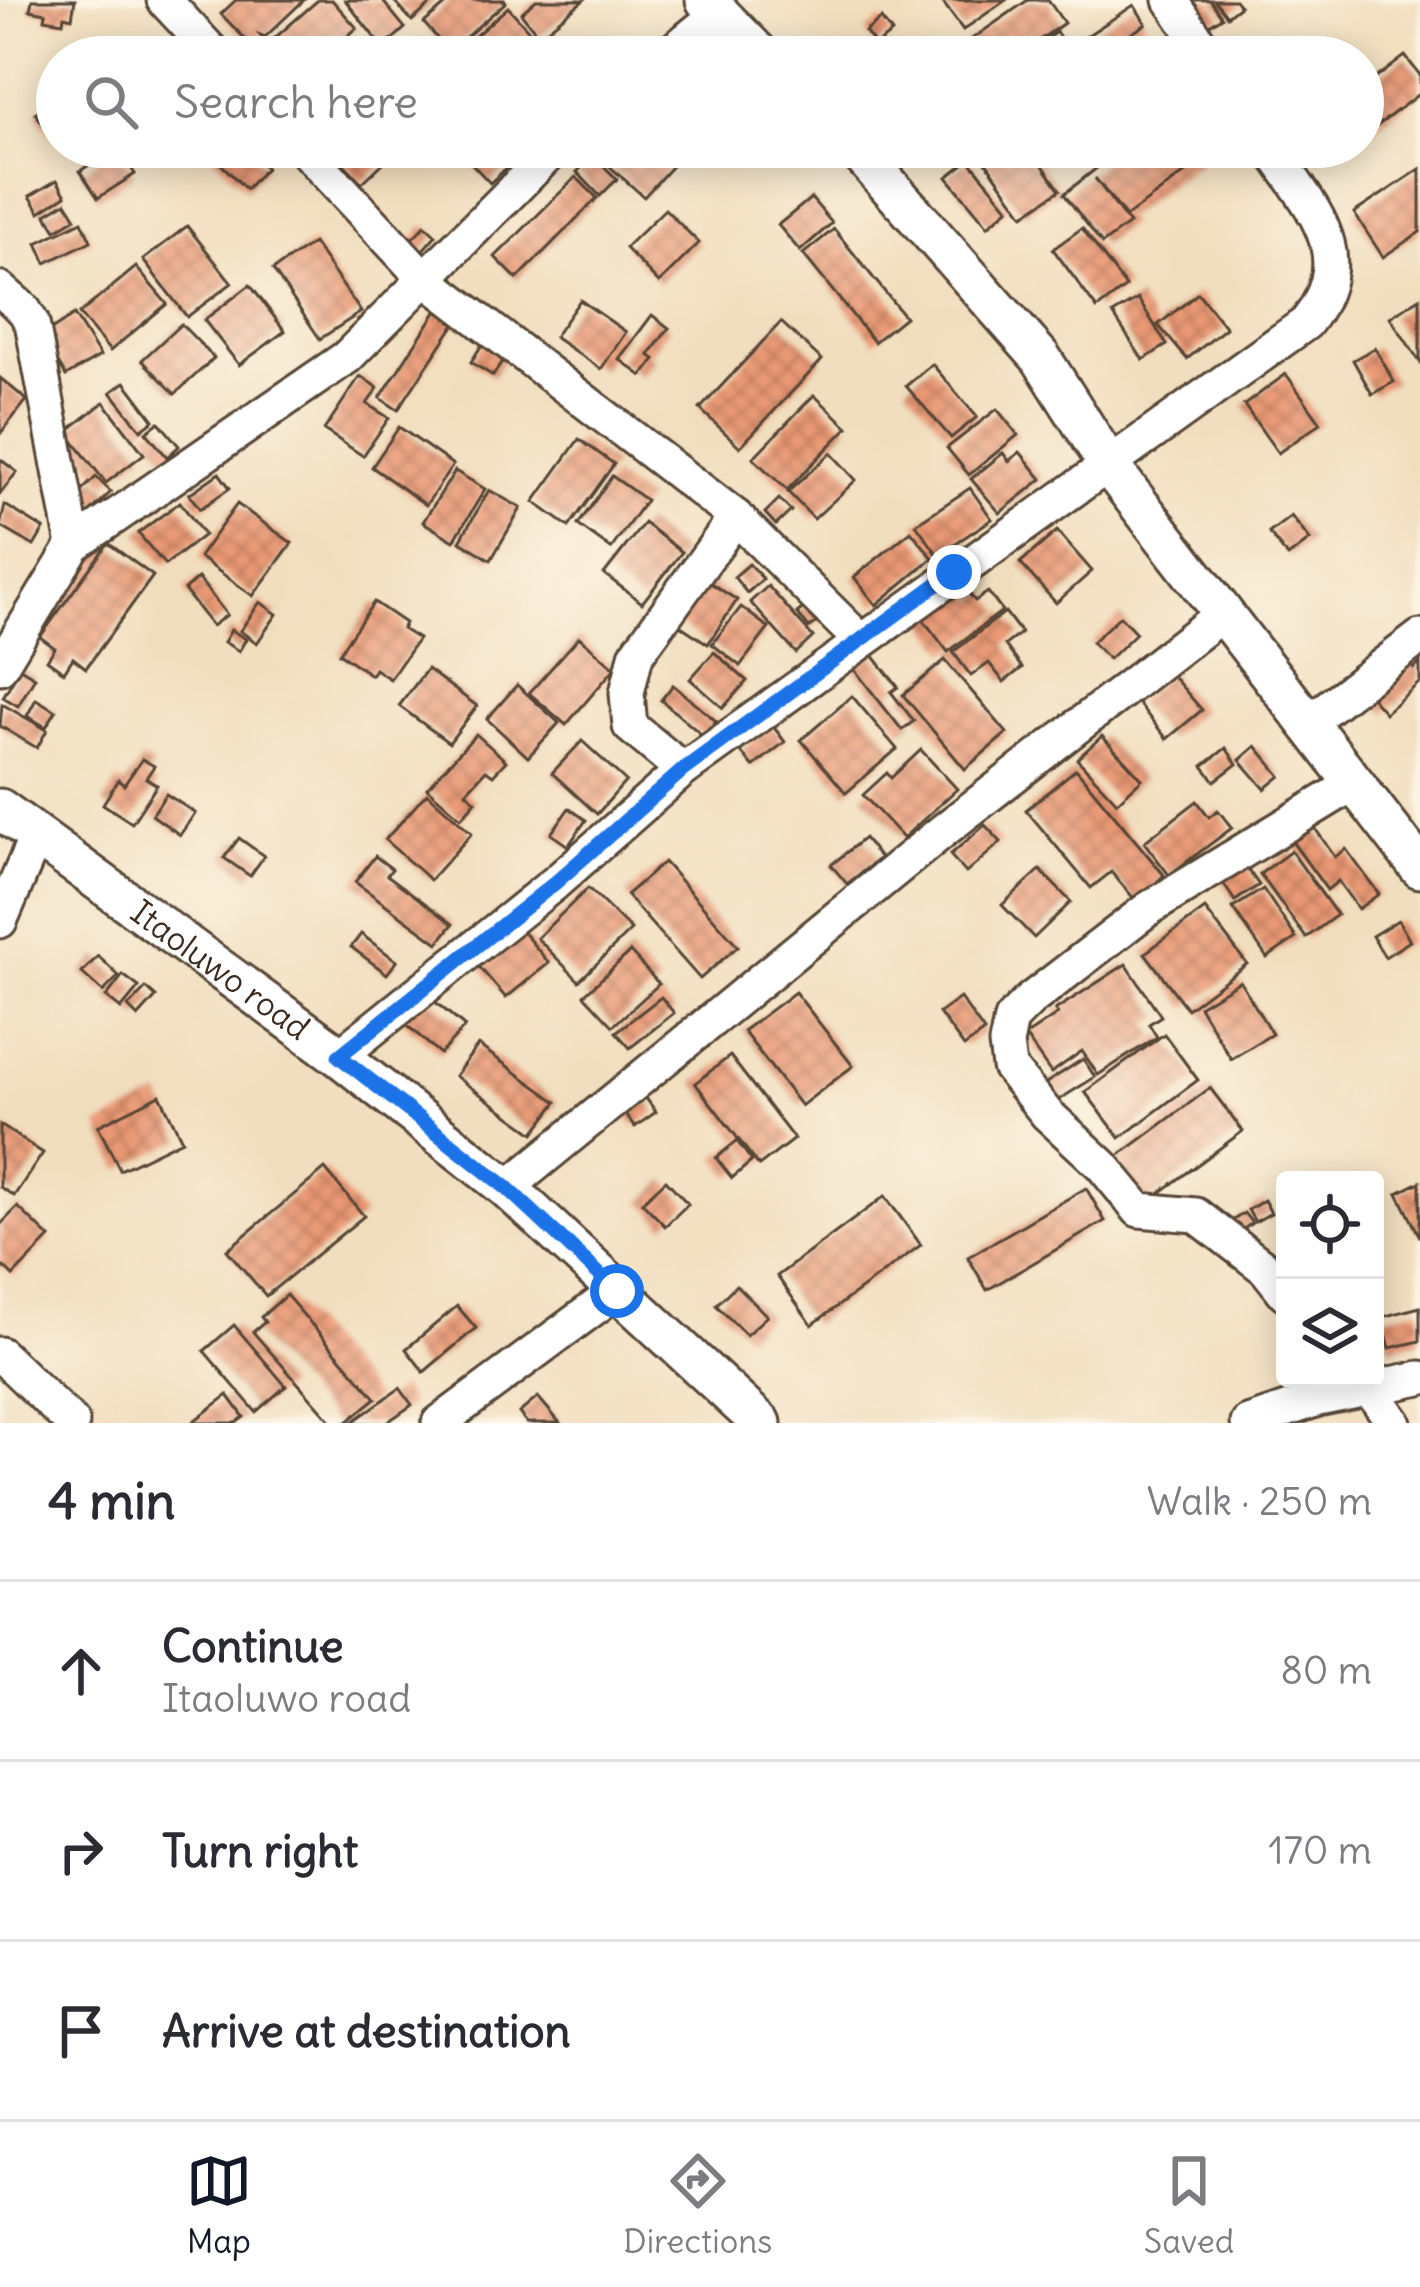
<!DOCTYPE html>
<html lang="en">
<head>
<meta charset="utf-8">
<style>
  body { margin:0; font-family:Delius,sans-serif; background:#f2f2f3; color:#2b2b33 }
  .controls { position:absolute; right:36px; bottom:36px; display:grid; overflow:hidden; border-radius:12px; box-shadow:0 6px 30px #0003 }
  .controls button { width:108px; height:108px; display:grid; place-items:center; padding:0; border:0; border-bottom:3px solid #e1e1e2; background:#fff; color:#2b2b33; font:60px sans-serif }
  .stop { position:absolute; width:36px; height:36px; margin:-27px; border:9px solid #1a73e8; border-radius:50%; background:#fff }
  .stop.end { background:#1a73e8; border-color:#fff; box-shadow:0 3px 12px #0008 }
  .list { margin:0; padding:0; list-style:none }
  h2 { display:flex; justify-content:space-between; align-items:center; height:156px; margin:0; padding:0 48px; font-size:51px }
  h2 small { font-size:39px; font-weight:400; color:#7c7c81 }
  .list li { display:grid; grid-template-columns:78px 1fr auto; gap:36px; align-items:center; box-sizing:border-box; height:180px; padding:0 48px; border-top:3px solid #e1e1e2 }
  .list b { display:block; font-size:45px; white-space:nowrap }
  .list p { margin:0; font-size:39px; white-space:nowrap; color:#7c7c81 }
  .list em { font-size:39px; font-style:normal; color:#7c7c81 }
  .icon { flex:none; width:66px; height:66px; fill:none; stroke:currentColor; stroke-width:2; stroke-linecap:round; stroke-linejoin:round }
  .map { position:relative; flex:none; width:1420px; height:1423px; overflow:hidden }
  .search { position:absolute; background:#fff; box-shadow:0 6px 30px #0003; left:36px; right:36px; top:36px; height:132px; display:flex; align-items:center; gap:30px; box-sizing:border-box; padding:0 42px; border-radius:66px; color:#7c7c81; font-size:45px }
  .sheet { height:696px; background:#fff }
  nav { display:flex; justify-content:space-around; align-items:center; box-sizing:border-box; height:168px; border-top:3px solid #e1e1e2; background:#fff; font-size:33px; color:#7c7c81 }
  nav a { display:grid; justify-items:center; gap:6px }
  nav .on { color:#111827 }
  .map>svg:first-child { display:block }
  .building { fill:url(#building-cross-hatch) }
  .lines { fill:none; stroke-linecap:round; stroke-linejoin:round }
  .minor-casing { stroke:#564536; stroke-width:39 }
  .tertiary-casing { stroke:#564536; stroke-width:45 }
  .minor { stroke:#fff; stroke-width:33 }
  .tertiary { stroke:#fff; stroke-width:39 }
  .route { stroke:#1a73e8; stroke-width:15 }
  .labels { text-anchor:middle; stroke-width:9; stroke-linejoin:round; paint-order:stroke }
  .street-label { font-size:33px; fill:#3b2a1e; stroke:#fcf5e5 }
</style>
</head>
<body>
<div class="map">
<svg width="1420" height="1423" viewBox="0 0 1420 1423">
  <defs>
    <pattern id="building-cross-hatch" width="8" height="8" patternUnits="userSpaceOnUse" patternTransform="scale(3)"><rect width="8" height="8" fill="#ea9975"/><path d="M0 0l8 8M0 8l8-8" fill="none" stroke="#bf7d5f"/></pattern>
  </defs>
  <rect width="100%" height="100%" fill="#fcf5e5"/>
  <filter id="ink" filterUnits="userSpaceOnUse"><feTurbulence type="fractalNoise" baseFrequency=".00833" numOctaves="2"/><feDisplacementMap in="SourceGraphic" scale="24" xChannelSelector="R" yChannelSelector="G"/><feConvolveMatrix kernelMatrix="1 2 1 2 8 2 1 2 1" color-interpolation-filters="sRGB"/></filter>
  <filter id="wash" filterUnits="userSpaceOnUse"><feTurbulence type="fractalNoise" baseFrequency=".004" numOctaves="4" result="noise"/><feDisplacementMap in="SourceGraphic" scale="48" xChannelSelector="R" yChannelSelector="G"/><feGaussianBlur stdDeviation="2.7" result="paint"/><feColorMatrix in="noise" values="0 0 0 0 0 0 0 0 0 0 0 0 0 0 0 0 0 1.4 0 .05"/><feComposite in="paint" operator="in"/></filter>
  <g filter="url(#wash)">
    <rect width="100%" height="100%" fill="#f1debe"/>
    <g id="blocks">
      <g class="building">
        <polygon points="32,0 75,0 72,18 64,16 63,22 45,19 46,13 30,10"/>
        <polygon points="236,0 304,0 265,37 260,35 263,39 254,48 221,14"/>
        <polygon points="318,0 332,0 357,28 323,57 282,57 269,43"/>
        <polygon points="345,0 382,0 405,28 383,48"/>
        <polygon points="393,0 436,0 412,21"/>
        <polygon points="451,0 504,0 506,2 449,52 424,23"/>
        <polygon points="536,0 584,0 539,36 521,13"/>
        <polygon points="941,0 1006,0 963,30"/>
        <polygon points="1028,0 1048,0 1064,23 1015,57 976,57 966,43"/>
        <polygon points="1191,0 1210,0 1222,17 1208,26"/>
        <polygon points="1214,0 1235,0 1240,6 1227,16"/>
        <polygon points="1134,5 1146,24 1097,56 1085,37"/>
        <polygon points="508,7 533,35 508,57 463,57 458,51"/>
        <polygon points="881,19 892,33 876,45 865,32"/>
        <polygon points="1056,32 1074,57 1021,57"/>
        <polygon points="354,42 367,57 337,57"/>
        <polygon points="268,43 279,57 251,57"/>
        <polygon points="1405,56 1420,75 1420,93 1363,137 1363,88"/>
        <polygon points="52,102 57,109 54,140 35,113"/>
        <polygon points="117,147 135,174 98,198 80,171"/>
        <polygon points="204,147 245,147 266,168 246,189"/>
        <polygon points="328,147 400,147 362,183"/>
        <polygon points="456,147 528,147 490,183"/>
        <polygon points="621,147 689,147 644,197 606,163"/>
        <polygon points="975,147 1030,147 1060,190 1024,215"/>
        <polygon points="1123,147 1207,147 1212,153 1126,217 1095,178 1129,224 1102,244 1064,194"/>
        <polygon points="593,156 617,179 600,196 577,172"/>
        <polygon points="969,160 1009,208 988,226 947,177"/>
        <polygon points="1420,169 1420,232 1383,257 1354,213"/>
        <polygon points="576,177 597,198 517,279 495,257"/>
        <polygon points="57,180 66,195 40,212 30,196"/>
        <polygon points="811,198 832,223 800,251 778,225"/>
        <polygon points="66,202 76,218 56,230 46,214"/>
        <polygon points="665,209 699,243 659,283 625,248"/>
        <polygon points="82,221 91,241 46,263 37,243"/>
        <polygon points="425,225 436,235 421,252 410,241"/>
        <polygon points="187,226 232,283 187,317 143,260"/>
        <polygon points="1082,228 1126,287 1097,309 1053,249"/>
        <polygon points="834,229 905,317 874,342 803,254"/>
        <polygon points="313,243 361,312 320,339 273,270"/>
        <polygon points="136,267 167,304 110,351 79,314"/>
        <polygon points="250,285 285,331 239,365 204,320"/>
        <polygon points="1198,293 1226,328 1187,359 1158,325"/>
        <polygon points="1420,298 1420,362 1390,317"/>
        <polygon points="1138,299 1167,345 1143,360 1113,314"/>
        <polygon points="580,300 626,332 601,369 554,337"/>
        <polygon points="440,306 458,319 398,410 380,398"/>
        <polygon points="74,315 100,356 66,376 42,336"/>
        <polygon points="652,315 669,328 649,355 655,359 642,376 619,359"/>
        <polygon points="781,322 822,360 740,447 700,409"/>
        <polygon points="181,324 214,358 175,394 142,360"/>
        <polygon points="483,343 505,358 493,376 471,362"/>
        <polygon points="1375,348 1394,382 1372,394 1353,360"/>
        <polygon points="932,364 977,417 951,438 906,386"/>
        <polygon points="1286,374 1321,423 1278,453 1244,405"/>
        <polygon points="360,376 378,388 367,404 389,418 363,456 324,430"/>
        <polygon points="0,378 27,400 0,434"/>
        <polygon points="125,382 154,420 141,430 111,392"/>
        <polygon points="814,395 848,427 787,490 753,458"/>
        <polygon points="104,402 144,454 106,483 66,432"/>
        <polygon points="997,409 1018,435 969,475 947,448"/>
        <polygon points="159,422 179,446 167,457 146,432"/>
        <polygon points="399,427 453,465 426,505 372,467"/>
        <polygon points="579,439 614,464 569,527 534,502"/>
        <polygon points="1020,452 1042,479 1000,513 971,479 1003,453 1009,461"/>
        <polygon points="831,453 856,480 814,519 788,492"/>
        <polygon points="0,459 17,472 0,494"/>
        <polygon points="455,471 485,489 454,541 423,522"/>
        <polygon points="219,473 230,488 200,509 189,494"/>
        <polygon points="612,476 646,500 611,549 578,525"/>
        <polygon points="96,477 111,492 86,516 71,501"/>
        <polygon points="970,488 992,519 938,555 916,524"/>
        <polygon points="489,490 521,508 491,560 460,541"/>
        <polygon points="779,499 791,511 776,525 765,513"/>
        <polygon points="180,502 204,535 165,565 138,533"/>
        <polygon points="237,504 292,543 253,596 199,557"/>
        <polygon points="5,505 44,529 34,546 0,526"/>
        <polygon points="1291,516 1310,540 1288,557 1269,533"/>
        <polygon points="644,523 682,552 642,603 604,574"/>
        <polygon points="911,531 933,558 876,605 854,577"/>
        <polygon points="1057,531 1092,571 1056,603 1020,563"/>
        <polygon points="108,543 153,576 86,668 73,658 64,672 47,660 55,648 40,637"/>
        <polygon points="749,564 763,579 747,593 734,577"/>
        <polygon points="198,578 227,615 212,626 184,590"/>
        <polygon points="704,579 737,600 708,644 675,622"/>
        <polygon points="768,586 813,637 796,653 750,602"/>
        <polygon points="964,587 975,601 988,592 1002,611 948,652 922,618"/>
        <polygon points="260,602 277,614 257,643 240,631"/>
        <polygon points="374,602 405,623 402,629 418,639 390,679 375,669 371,675 339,653"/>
        <polygon points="811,602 823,618 809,628 797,613"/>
        <polygon points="741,607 769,628 740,666 712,644"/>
        <polygon points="1005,612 1021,633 1005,645 1022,668 1004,682 989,663 971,676 953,652"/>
        <polygon points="1120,616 1136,633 1109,659 1092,642"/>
        <polygon points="231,630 246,639 239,651 224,642"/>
        <polygon points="579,637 615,668 566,725 529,693"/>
        <polygon points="714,652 747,681 723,708 690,679"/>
        <polygon points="872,654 898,687 891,692 914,721 902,730 853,668"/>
        <polygon points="1401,654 1414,669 1420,663 1420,682 1385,713 1363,688"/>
        <polygon points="945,660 1007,733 965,769 903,695"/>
        <polygon points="20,668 35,677 18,706 3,697"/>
        <polygon points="427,669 477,706 449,743 399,706"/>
        <polygon points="1170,673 1202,710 1167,739 1136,701"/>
        <polygon points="517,685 559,723 528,757 487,719"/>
        <polygon points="673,685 716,721 703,736 661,700"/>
        <polygon points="852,696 897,749 846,793 801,740"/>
        <polygon points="36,699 56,711 46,727 27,716"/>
        <polygon points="2,704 47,730 37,748 0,726"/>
        <polygon points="773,726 785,742 753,767 740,751"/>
        <polygon points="476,734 506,761 493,775 486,770 466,792 476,801 461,818 427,788"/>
        <polygon points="1102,736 1142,779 1117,802 1077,759"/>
        <polygon points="582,741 626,781 597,814 552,773"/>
        <polygon points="1256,746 1281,776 1265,789 1240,760"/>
        <polygon points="1226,748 1237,764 1215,781 1203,766"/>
        <polygon points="921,750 957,789 903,838 863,795 887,773 891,778"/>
        <polygon points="142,759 154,766 146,778 157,785 132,823 103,804 118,780 124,785"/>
        <polygon points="1076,769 1164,875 1158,881 1160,883 1137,902 1111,872 1091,888 1026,810"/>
        <polygon points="427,793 472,833 430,880 385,840"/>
        <polygon points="166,794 195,813 180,835 152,815"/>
        <polygon points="1197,801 1209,817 1218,810 1232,828 1169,875 1144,842"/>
        <polygon points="569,808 586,820 568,846 551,834"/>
        <polygon points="1305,814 1335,857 1346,849 1379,894 1358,909 1338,881 1327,890 1283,829"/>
        <polygon points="985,825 1001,842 966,873 950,855"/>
        <polygon points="239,838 264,856 250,876 224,858"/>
        <polygon points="864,838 880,858 847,884 831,865"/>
        <polygon points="1291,851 1337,915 1306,938 1260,874"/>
        <polygon points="375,856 392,869 387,875 453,924 438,943 355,882"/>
        <polygon points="664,862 738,946 700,979 626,895"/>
        <polygon points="1243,863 1259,885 1235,901 1220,879"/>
        <polygon points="1040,870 1071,902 1034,938 1002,905"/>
        <polygon points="588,888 631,930 579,981 537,938"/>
        <polygon points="1263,889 1296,938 1267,958 1233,908"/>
        <polygon points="1205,909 1247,964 1187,1009 1145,953"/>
        <polygon points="1398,920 1410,941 1385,957 1372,936"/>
        <polygon points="518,926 549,963 506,998 475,962"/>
        <polygon points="361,934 397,961 387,974 351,947"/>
        <polygon points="630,952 659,984 613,1026 584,995"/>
        <polygon points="98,956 119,976 103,992 82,973"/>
        <polygon points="1126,964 1161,1016 1149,1024 1157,1037 1098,1075 1082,1051 1051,1073 1025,1036 1058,1014 1055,1010"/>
        <polygon points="123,975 139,987 121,1009 106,997"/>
        <polygon points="1240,981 1272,1034 1231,1059 1199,1006"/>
        <polygon points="146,988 156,997 138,1017 128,1007"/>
        <polygon points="795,992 853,1066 801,1106 743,1031"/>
        <polygon points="426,994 465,1027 440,1054 402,1021"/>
        <polygon points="661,997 674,1013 630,1048 616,1032"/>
        <polygon points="960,998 984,1032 964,1047 939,1013"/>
        <polygon points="1164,1034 1198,1080 1120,1138 1085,1092"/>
        <polygon points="478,1045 557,1102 534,1133 455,1076"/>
        <polygon points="730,1056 794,1139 759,1166 695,1083"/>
        <polygon points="1083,1059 1095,1077 1057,1101 1046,1083"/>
        <polygon points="1210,1088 1243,1131 1145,1204 1113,1160"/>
        <polygon points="643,1094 656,1112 635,1127 621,1109"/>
        <polygon points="160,1095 182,1140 120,1170 98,1126"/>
        <polygon points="0,1125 43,1153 14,1196 0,1187"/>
        <polygon points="737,1141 752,1161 732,1178 716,1158"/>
        <polygon points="325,1169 364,1216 266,1296 227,1250"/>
        <polygon points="666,1180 688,1204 665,1226 642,1202"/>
        <polygon points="1420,1182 1420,1237 1398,1193"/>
        <polygon points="1086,1188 1105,1221 987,1290 968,1257"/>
        <polygon points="885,1196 921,1245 812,1325 777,1276"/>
        <polygon points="1264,1200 1271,1213 1255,1222 1248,1210"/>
        <polygon points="18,1207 50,1238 13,1276 4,1267 0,1271 0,1225"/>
        <polygon points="1244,1213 1252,1223 1240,1232 1232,1221"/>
        <polygon points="736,1285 767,1316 746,1335 716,1305"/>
        <polygon points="286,1295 376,1398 346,1423 333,1423 253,1332 265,1322 261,1317"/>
        <polygon points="457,1306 476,1328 424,1372 406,1349"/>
        <polygon points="1420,1307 1420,1341 1390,1348 1387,1337 1377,1339 1380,1351 1375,1353 1375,1319"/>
        <polygon points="234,1325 286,1386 256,1412 204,1351"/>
        <polygon points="400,1388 412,1405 386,1423 351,1423"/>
        <polygon points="228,1395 244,1417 236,1423 191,1423"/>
        <polygon points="538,1397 560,1423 527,1423 519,1413"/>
      </g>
    </g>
  </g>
  <g filter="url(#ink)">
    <use href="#blocks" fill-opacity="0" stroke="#564536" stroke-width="3"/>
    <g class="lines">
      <defs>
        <g id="minor">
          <polyline points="164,0 217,57"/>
          <polyline points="1171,0 1209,57"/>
          <polyline points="665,57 718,14"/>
          <polyline points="302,147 424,278 736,517 861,641"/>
          <polyline points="0,289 24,310 32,323 74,545"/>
          <polyline points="0,667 74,545 347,357 556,147"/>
          <polyline points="1310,721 1420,637"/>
          <polyline points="683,770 630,726 627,693 636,655 736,517"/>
          <polyline points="0,921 36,837"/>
          <path d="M339 1056 555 883 683 770 1306 323C1361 253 1309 206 1270 147"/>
          <polyline points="507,1188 944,830 1221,615"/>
          <polyline points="1285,1293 1266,1269 1196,1215 1139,1210 1102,1165 1047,1114 1009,1067 1006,1044 1011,1019 1030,1000 1148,909 1353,784"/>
          <polyline points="0,1354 72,1423"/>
          <polyline points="1371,1391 1394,1423"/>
          <polyline points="439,1423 617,1291"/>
          <polyline points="1248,1423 1318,1399 1420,1378"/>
        </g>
        <g id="tertiary">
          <polyline points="706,0 762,57"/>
          <polyline points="855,147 1041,358 1110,467 1420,868"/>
          <path id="s1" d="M0 809 339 1056 507 1188 761 1423"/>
        </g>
      </defs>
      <use href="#minor" class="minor-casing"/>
      <use href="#tertiary" class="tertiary-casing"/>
      <use href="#minor" class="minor"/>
      <use href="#tertiary" class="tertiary"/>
    </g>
  </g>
  <g class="lines" filter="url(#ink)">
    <polyline class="route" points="617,1291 507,1188 339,1056 555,883 683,770 954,572"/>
  </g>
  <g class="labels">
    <g class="street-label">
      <text dy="12" stroke="none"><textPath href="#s1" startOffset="273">Itaoluwo road</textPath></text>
    </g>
  </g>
</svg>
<div class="controls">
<button><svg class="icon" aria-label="locate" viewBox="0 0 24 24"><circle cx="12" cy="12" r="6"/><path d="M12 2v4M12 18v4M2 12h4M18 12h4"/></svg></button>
<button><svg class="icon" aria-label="layers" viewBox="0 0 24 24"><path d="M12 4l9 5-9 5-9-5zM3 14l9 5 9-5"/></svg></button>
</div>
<div class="stop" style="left:617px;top:1291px"></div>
<div class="stop end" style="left:954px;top:572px"></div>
<div class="search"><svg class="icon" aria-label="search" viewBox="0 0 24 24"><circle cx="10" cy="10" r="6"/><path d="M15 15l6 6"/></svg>Search here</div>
</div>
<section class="sheet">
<h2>4 min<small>Walk · 250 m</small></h2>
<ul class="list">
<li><svg class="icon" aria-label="ahead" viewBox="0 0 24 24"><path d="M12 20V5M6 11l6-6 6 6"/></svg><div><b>Continue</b><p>Itaoluwo road</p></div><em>80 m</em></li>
<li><svg class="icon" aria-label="right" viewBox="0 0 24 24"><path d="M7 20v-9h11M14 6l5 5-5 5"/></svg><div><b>Turn right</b></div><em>170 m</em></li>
<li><svg class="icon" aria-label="arrive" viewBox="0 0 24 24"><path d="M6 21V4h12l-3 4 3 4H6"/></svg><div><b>Arrive at destination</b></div></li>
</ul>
</section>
<nav>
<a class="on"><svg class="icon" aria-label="map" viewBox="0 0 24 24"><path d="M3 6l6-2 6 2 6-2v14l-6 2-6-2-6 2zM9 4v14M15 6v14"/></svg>Map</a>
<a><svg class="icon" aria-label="directions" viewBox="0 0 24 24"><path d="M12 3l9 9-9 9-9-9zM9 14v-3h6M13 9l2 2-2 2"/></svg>Directions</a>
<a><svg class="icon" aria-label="saved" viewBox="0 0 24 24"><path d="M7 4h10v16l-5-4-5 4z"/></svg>Saved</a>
</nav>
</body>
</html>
